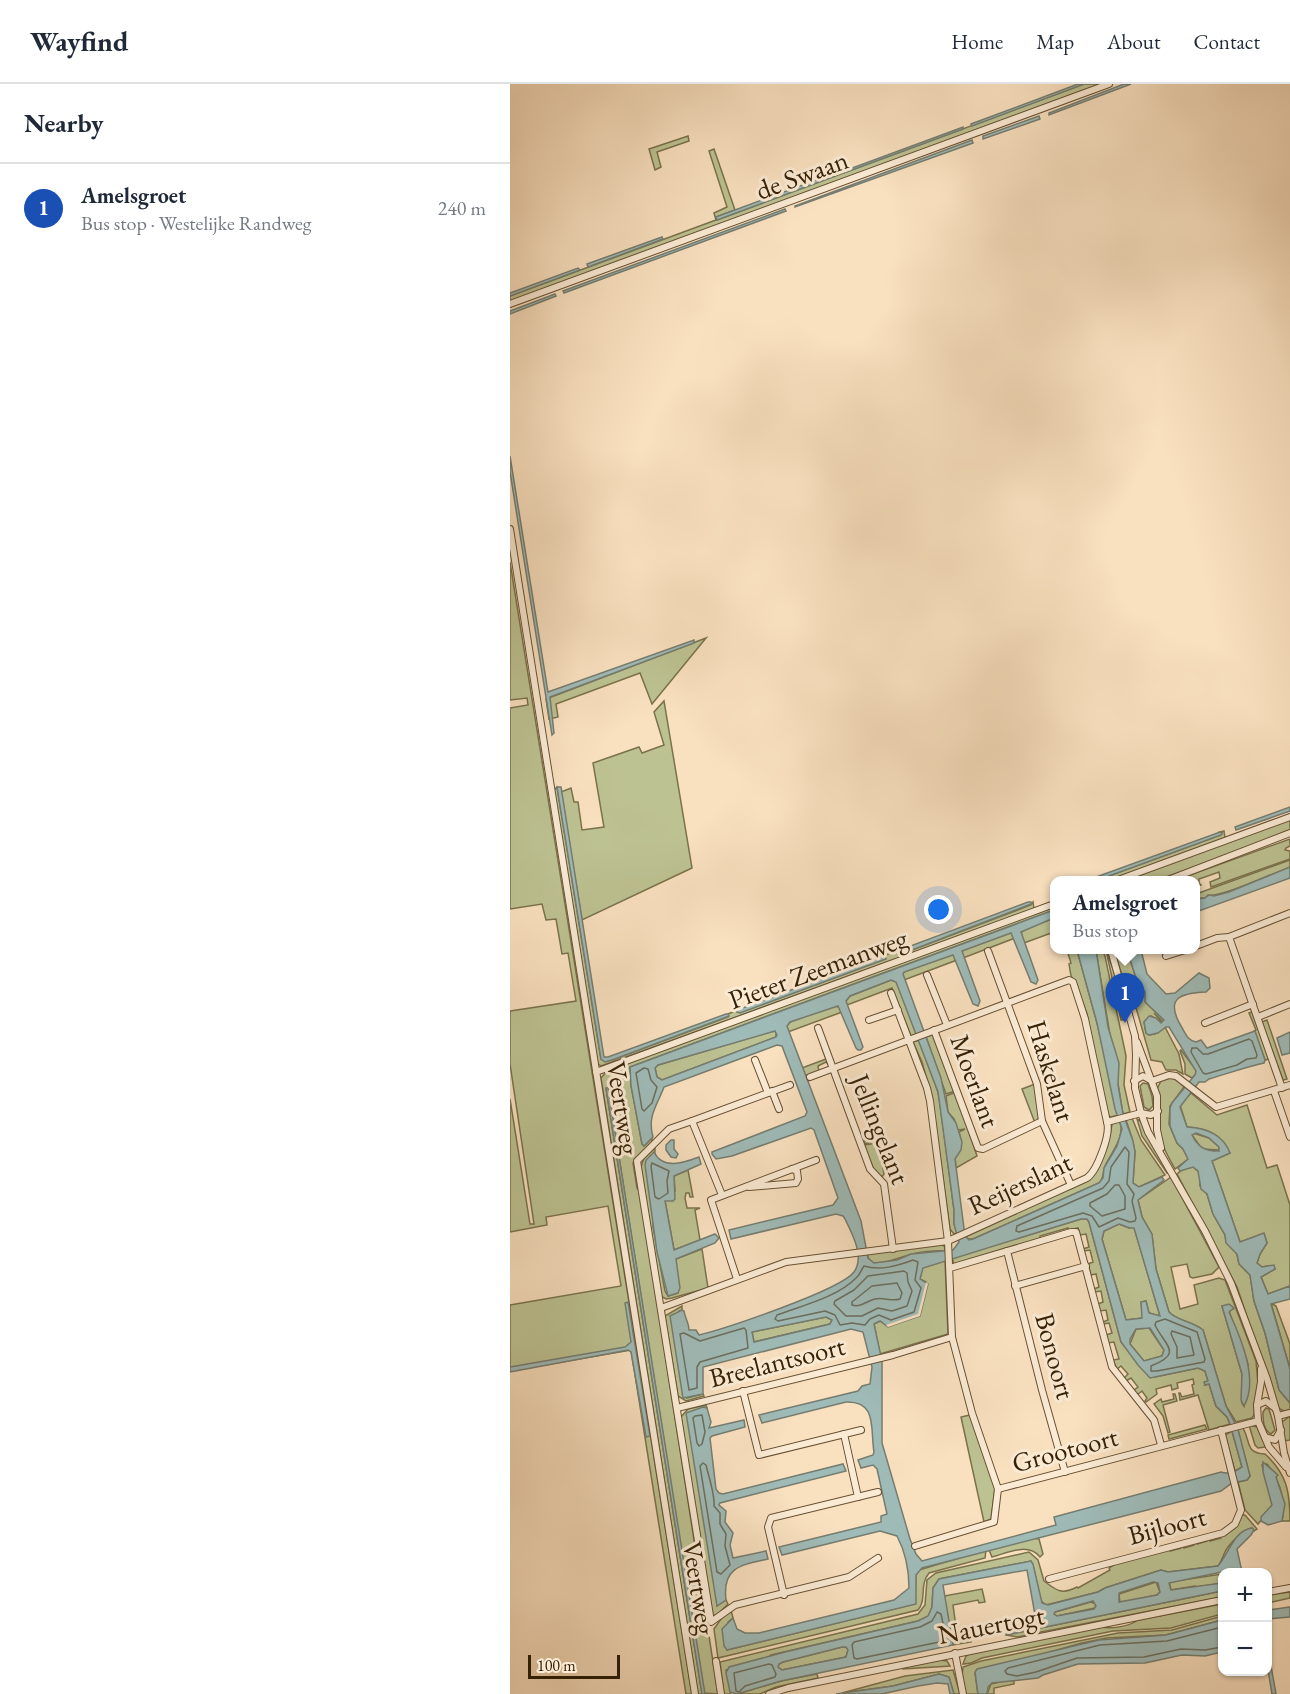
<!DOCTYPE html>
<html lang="en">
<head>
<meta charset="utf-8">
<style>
  body { margin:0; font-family:"EB Garamond",serif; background:#f2f2f3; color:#1f2937 }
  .controls { position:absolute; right:18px; bottom:18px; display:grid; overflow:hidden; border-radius:12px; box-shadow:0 2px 4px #0004 }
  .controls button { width:54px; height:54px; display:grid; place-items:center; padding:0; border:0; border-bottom:2px solid #e0e1e3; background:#fff; color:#1f2937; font:30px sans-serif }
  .scale { position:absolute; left:18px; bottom:15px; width:92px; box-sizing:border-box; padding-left:6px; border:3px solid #372105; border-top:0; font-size:16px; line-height:21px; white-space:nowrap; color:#372105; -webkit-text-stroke:4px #fbebd5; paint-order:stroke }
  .you { position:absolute; left:429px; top:826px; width:21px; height:21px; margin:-15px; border:4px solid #fff; border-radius:50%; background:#1a73e8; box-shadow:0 0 0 9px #1a73e833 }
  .badge { display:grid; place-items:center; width:39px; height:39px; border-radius:50%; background:#111827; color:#fff; font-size:20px; font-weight:700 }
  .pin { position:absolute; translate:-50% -50px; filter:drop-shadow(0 2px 3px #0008) }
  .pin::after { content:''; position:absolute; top:32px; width:21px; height:18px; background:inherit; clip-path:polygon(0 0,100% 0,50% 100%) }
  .popup { position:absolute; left:540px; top:792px; width:150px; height:78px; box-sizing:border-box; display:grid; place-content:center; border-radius:12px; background:#fff; filter:drop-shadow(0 2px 4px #0005); font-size:20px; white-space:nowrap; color:#747a83 }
  .popup b { font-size:22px; color:#1f2937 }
  .popup::after { content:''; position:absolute; left:50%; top:100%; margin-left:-12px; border:12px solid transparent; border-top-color:#fff }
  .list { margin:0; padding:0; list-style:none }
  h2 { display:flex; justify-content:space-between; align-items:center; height:78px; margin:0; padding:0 24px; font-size:26px }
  h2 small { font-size:20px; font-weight:400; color:#747a83 }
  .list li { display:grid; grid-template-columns:39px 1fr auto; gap:18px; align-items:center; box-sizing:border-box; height:90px; padding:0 24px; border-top:2px solid #e0e1e3 }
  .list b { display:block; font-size:22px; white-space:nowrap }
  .list p { margin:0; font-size:20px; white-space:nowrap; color:#747a83 }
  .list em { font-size:20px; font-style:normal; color:#747a83 }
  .map { position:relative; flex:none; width:780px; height:1610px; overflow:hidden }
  header { display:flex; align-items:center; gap:36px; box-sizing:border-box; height:84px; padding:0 30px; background:#fff; border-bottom:2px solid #e0e1e3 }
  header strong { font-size:28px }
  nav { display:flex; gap:33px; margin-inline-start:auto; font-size:21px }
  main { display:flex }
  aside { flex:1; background:#fff }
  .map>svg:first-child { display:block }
  .green { fill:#bdc292; stroke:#7a724c; stroke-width:1.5; fill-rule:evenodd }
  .water { fill:#9fbbb8; stroke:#757d70; stroke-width:1.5; fill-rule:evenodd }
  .pier { fill:#f9e0bf }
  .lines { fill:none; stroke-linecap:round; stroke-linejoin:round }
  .shore { stroke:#6b6e5e; stroke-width:1.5 }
  .minor-casing { stroke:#685134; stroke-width:8 }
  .minor { stroke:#fbebd5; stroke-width:6 }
  .labels { text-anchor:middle; stroke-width:6; stroke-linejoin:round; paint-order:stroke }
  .street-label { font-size:27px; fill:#372105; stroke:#fbebd5 }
</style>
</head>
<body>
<header>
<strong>Wayfind</strong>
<nav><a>Home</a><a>Map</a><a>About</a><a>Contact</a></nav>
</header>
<main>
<aside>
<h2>Nearby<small></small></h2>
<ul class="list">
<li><span class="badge" style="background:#1a4fb4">1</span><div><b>Amelsgroet</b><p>Bus stop · Westelijke Randweg</p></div><em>240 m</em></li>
</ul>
</aside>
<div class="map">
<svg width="780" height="1610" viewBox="0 0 780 1610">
  <rect width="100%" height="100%" fill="#f9e0bf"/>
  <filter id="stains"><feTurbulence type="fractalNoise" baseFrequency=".00333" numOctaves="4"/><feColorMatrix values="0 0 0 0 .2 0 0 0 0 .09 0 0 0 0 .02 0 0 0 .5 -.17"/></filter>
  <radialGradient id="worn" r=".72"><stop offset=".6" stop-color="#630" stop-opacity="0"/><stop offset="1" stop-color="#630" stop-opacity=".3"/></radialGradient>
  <g class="green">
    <polygon points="574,0 590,0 0,218 0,212 206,136 204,129 217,123 199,67 204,65 225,126 206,133 207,136"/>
    <polygon points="178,52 179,57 147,68 151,83 145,86 139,65"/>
    <polygon points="0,478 182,1610 176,1610 121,1266 0,1287 0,1221 111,1202 98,1122 36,1133 37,1141 0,1148 0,1015 20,1140 24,1140 0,980 0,927 66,917 58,869 52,870 46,835 36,836 32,820 0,825 0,624 18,621 17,614 0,616"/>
    <polygon points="196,554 142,620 130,589 46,620 48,633 39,635 36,615"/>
    <polygon points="154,617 182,784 72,836 51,708 61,704 64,718 68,718 72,746 94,743 83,679 129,663 132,669 154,661 144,628"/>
    <polygon points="47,703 91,975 102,976 218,933 218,930 227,926 227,928 386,867 388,870 402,866 521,821 523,818 524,825 91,982 87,979 44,706"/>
    <polygon points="780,735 780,748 768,753 648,796 613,796"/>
    <polygon points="714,747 715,754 601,796 588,796 711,751 712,749 710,748"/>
    <polygon points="780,755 780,762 776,764 775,766 780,767 780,775 701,803 700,798 710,794 709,788 689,795 689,799 691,801 686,803 686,796 666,796"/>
    <path d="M780 776V783L771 787C756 792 709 814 698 811L695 814 686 815V810Z"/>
    <polygon points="544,822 544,826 120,983 121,1001 132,1060 134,1062 142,1054 142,1058 123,1079 127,1104 130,1108 208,1610 194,1609 98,1004 96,1005 192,1610 188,1610 91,994 98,986"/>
    <polygon points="544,834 544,848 514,859 511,850 513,845"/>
    <polygon points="499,849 502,849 505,854 453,874 452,870 453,866"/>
    <polygon points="557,866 567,866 587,939 608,1031 601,1033 597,1030 577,930 565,898 561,892 559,880 561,879"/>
    <polygon points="586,866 592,866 595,872 616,972 614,1001 620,1028 613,1030"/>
    <polygon points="596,866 610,904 613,929 611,929 613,936 611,936"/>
    <polygon points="604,866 610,866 612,871 611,866 617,866 628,900 635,908 636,919 654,936 654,939 644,929 653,939 641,932 634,938 636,949 639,951 645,950 655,943 669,970 673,990 666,986 656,986 652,978 641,976 625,920 616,904"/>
    <polygon points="440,871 444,871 447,876 394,896 393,890 394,888"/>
    <polygon points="381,896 387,898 407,950 401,952 382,904 337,921 336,917 340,912"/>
    <polygon points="324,922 329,923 332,928 278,948 277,942 280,938"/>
    <polygon points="742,928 759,975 755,976 744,947 746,946 739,929"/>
    <polygon points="757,936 777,995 773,996 752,938"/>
    <polygon points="263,947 266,948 266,953 152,996 147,993 145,984 148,981"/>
    <polygon points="424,950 445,1007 436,1010 416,953"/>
    <polygon points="409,956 428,1008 430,1020 444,1126 444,1140 447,1149 444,1150 440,1145 422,1014 412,978 403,958"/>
    <polygon points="312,964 319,981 316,978 308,982 309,987 295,992 292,984 316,975"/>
    <polygon points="671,966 686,986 686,990 682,994 675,990 675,980 670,967"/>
    <path d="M660 994H666L674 1003 660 1022 659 1040 667 1059 673 1065 678 1075 665 1085C659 1074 652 1063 650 1049 648 1034 650 1020 647 1005L651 997Z"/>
    <polygon points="633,999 638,1000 642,1012 643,1022 639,1026 634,1023 630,1002"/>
    <polygon points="525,1000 530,1032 525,1039 512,1005"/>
    <path d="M446 1008 467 1072 446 1084 445 1073C452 1064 452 1059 449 1048L455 1045 448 1046 444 1035 438 1028 436 1012Z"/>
    <path d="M681 1009 707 1031 737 1021 757 1084 767 1081 780 1121V1202L758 1210 751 1193 765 1185 758 1182 752 1183 747 1179 750 1170 757 1159 754 1150 730 1158 702 1077 720 1069C711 1050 696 1044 677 1043L670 1021Z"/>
    <polygon points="622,1034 631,1056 655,1091 629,1103 623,1099 625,1068 622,1054 616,1036"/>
    <polygon points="627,1035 632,1038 659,1088 657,1089 632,1052"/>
    <path d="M610 1037C615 1054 602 1067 595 1082 592 1089 595 1093 589 1099L463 1155H458L455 1153 581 1094 600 1052 602 1040Z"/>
    <path d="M359 1047C367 1062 372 1073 374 1090L372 1093 364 1086 354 1061 361 1060V1058L355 1060 354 1051Z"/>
    <polygon points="683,1049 699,1054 709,1063 709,1066 692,1065 682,1051"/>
    <polygon points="145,1064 143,1143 155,1207 158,1212 168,1209 166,1175 192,1165 198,1204 162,1214 156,1215 151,1212 131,1083 134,1074"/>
    <polygon points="683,1083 690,1089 690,1102 697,1110 703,1130 715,1151 716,1158 727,1170 729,1180 740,1191 744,1217 755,1249 769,1306 780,1319 780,1326 774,1327 768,1324 727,1203 667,1090 673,1085"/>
    <polygon points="178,1086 183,1113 180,1113 179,1109 176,1109 175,1114 177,1124 190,1124 185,1126 190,1156 164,1166 155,1117 165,1107 164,1092"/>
    <path d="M661 1093 709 1183 702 1190 683 1194 680 1193 677 1180 661 1183 670 1225 688 1220 684 1201 709 1194 715 1196 746 1277 748 1299 744 1331 742 1334 726 1338 716 1322 693 1246C682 1238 667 1237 659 1228L646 1185 642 1151 632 1133 628 1116ZM720 1221 723 1225 719 1227 738 1280 734 1322 732 1319V1290L712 1222Z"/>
    <polygon points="571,1135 577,1135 579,1138 611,1258 630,1282 645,1293 688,1284 695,1287 698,1297 695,1301 699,1300 706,1322 717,1333 720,1340 699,1346 688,1311 670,1316 669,1309 670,1309 672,1313 684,1310 682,1301 684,1300 683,1295 667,1299 668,1304 662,1306 661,1301 646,1305 647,1310 636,1318 635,1317 637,1314 632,1307 627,1311 624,1306 628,1303 621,1294 616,1297 614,1294 618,1290 611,1282 607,1285 603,1276 609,1275 604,1258 598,1259 596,1251 602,1249 599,1239 593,1240 593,1238 598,1236 596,1226 590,1227 588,1220 593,1218 591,1207 585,1208 584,1205 589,1203 586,1190 581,1191 578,1180 583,1178 580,1166 574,1167 573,1165 579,1163 576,1150 570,1151 568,1144 559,1146 558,1144 530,1152 530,1155 444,1180 442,1174"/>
    <polygon points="609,1140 619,1144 624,1143 650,1232 639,1229 636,1217 631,1218 633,1234 616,1236 592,1155 594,1147"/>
    <path d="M431 1160 435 1163V1167C425 1166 412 1168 402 1170 389 1173 373 1182 360 1178L357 1170Z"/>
    <polygon points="435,1176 438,1250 370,1270 364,1240 370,1237 376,1241 416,1198 410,1195 412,1184"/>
    <polygon points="761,1219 766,1222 780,1260 780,1285"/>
    <polygon points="172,1222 172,1226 169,1227 177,1314 193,1310 194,1312 176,1317 168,1312 155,1232"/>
    <polygon points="316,1233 322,1236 320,1240 244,1258 242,1248"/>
    <polygon points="639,1244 654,1266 652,1272 634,1277 620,1260 626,1245"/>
    <polygon points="663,1310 665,1310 667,1317 653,1321 660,1348 658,1349 653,1332 644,1320 651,1315 652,1318 664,1315"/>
    <polygon points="196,1321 197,1324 193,1323 207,1522 216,1516 218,1520 207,1531 201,1532 171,1333 178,1325"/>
    <path d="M756 1324 759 1325 765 1346 761 1350C753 1346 753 1336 753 1328Z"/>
    <polygon points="460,1331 485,1404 481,1435 474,1438 451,1333"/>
    <polygon points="780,1332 780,1356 774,1357 772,1338"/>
    <polygon points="695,1341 697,1345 659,1355 658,1351"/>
    <polygon points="739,1341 747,1343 756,1363 748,1364 745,1361"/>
    <path d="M733 1344C741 1358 735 1369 755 1370 777 1390 780 1408 780 1437H772C776 1416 770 1397 757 1380L752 1381 762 1417V1423L748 1440 735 1426 728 1398 737 1396 740 1392 728 1348V1345Z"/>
    <polygon points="722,1347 732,1383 725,1387 715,1351"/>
    <path d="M732 1431H735L747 1445 744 1447 742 1444C734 1445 723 1456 718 1463 713 1469 713 1476 708 1482L658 1488 651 1486 595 1504 588 1508 536 1521 531 1517 523 1481 521 1477 429 1495 423 1504 422 1523 419 1532 408 1537 261 1571 257 1574 216 1586 221 1610H214L210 1578 408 1530 415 1521 417 1496 426 1489 519 1468 528 1476 534 1497C547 1507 552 1511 567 1503L568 1504 600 1486 599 1484 607 1479 659 1465 660 1467 671 1464 673 1461 674 1464 684 1461 686 1458 687 1460 697 1457 699 1454 700 1457 711 1454 710 1451 724 1445Z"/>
    <path d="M524 1454 529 1455 533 1470 530 1473C518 1458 497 1469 482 1473L479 1466Z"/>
    <path d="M476 1466 475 1474 419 1489C409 1501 417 1516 408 1526L208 1574 204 1545 213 1532 221 1526 223 1534 218 1538 217 1566 405 1520 406 1491 409 1486Z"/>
    <polygon points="712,1490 712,1499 687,1503 685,1502 661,1506 659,1498"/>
    <polygon points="646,1498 650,1508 647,1511 610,1519 609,1510"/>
    <polygon points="472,1505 475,1518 469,1519 468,1516 443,1521 447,1550 458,1548 461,1558 443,1561 434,1512"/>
    <polygon points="712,1507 712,1513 521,1550 508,1553 496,1551"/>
    <polygon points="780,1508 780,1514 758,1519 758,1511"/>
    <polygon points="581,1518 586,1520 585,1524 547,1532 544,1530 545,1528"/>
    <path d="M712 1520V1530L661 1544 603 1547 472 1574 461 1579 453 1580 456 1572 461 1569 590 1543C601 1545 618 1543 628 1536Z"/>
    <polygon points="712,1532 712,1536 656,1551 597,1554 572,1559 465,1589 468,1610 456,1610 452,1592 453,1583 471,1577 608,1549 662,1546"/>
    <polygon points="332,1563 336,1563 338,1566 336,1573 272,1586 268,1583 269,1580 273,1578"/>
    <polygon points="430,1576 437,1577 440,1582 393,1585 393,1583"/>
    <polygon points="443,1586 450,1610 444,1610 439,1593 429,1590 383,1602 332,1609 395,1592"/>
    <polygon points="307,1590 308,1594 266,1603 250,1610 227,1610 271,1597"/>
    <polygon points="498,1596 504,1597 504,1600 484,1604 484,1610 477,1610 481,1600"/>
  </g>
  <g class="water">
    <polygon points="568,0 574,0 462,42 461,40"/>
    <polygon points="614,0 621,0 539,31 539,29"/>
    <polygon points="529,32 530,35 473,55 473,52"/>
    <polygon points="453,43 453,45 334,89 334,87"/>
    <polygon points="462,56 463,59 285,123 285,122"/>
    <polygon points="325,89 325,92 207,136 206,133"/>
    <polygon points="275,125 276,127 54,209 53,207"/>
    <polygon points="152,153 153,155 78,183 77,180"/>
    <polygon points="68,184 70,186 0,212 0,209"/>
    <polygon points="45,210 46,212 0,230 0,227"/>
    <polygon points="0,372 38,608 184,556 184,559 40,613 44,649 42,651 0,388"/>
    <polygon points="47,703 51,703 94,973 98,973 216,930 218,930 219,932 102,976 95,978 91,975"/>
    <polygon points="780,723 780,727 726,746 725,743"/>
    <polygon points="710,748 712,749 711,751 588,796 578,796"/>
    <polygon points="780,783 780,794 686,828 686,815 695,814 699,811 704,812 719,808"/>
    <polygon points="518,818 521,818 521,820 402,866 388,870 386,869 387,867"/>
    <path d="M544 826V834L511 848 528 896 526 900 521 898 501 849 452 867 470 917 468 922 463 920 443 871 394 888 393 890 431 994 438 1028 446 1039 452 1058 451 1066 445 1075 455 1152 459 1156 463 1155 589 1099 593 1094 594 1084 607 1062 612 1045 605 1025 587 939 567 866H586L598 943 609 979 608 1001 613 1030 623 1057 625 1068 623 1099 629 1103 652 1093 654 1096 628 1116 632 1133 642 1150 646 1185 659 1228C667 1237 683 1237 693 1246L716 1322 728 1345 740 1392 737 1396 722 1399 711 1407 412 1484 406 1491V1520L217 1566 214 1562 212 1545 223 1534 227 1545 235 1549H249L384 1516 399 1504C399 1486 396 1469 387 1452L370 1447 272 1471 269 1463 371 1438V1432L377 1430 367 1385 363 1381 351 1384 348 1376 363 1371 364 1368C360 1345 368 1317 336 1318L252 1339 249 1331 348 1307 352 1302 360 1300 362 1283 353 1248 341 1245 193 1283V1310L173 1314 160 1232 172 1226 174 1227C175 1234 179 1239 179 1246H186L189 1251C214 1245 331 1206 344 1188 355 1173 342 1149 335 1135L333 1132 326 1130 221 1155 219 1146 323 1121 328 1114 304 1046 301 1044 222 1072 206 1075 202 1070V1068L295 1032 297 1028 272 962 267 961 154 1003C147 1022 137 1032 143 1053L134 1062 132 1060 121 1002 120 983ZM381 896 386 898 428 1008 444 1126V1140L449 1158 443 1166 401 1170 387 1176 364 1179 358 1174 351 1137 277 942 280 938 328 922 346 964 348 966H351L353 963 336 917 340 912ZM265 947 267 951 266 953 152 996 147 993 145 984 148 981ZM571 1135H577L579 1138 611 1258 628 1281 640 1294 688 1284 695 1287 698 1297 694 1298 695 1301 699 1300 706 1322 717 1333 720 1340 732 1383C727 1387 718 1391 711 1388L544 1433 546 1441 412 1477 406 1470 400 1455 372 1359V1277L364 1240 370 1237 378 1243 410 1232 418 1200 410 1195 413 1184ZM609 1140 620 1144H624L650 1232 639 1229 636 1217 631 1218 632 1234 616 1236 592 1155 594 1147ZM316 1233 322 1236 320 1240 244 1258 242 1248ZM640 1244 654 1266 652 1272 634 1277 620 1260V1255L626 1245Z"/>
    <path d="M617 866H631L637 890 656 910 665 909 689 889 699 894 700 904 696 908C672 909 654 913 671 942 676 950 677 956 686 958L691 956 697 964 745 947 755 976 754 979C736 983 719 989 699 995L695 998H689L670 1023 677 1043C696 1044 713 1050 720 1069L702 1077 730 1158 754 1149 757 1159 750 1170 747 1179 752 1183 764 1181 765 1185 751 1193 758 1210 780 1202V1215L761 1220 780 1285V1319L769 1306 755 1249 744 1217 740 1191 729 1180 727 1170 716 1159 715 1151 703 1130 697 1110 691 1105 688 1087 683 1083 670 1087 668 1084 678 1075 673 1065 667 1059 660 1042V1024L662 1019 685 991 686 987 659 943H656L648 949 639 951 636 949 634 938 639 932 646 934 651 939 654 936 635 918V908L628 900ZM686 1049 699 1054 709 1063V1067C694 1067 688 1063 682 1051Z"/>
    <polygon points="375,871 376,875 230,929 227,928 227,926"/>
    <polygon points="780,948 780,969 772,971 767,954"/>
    <polygon points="96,1004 98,1004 195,1610 192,1610 191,1604"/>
    <polygon points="161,1056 164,1056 164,1065 168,1070 166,1074 161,1073 156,1066 156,1061"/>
    <path d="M144 1068C153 1086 173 1079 189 1073L191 1080 164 1092 165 1115 163 1117H155L164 1166 205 1150 209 1154 205 1159 166 1175 170 1204 168 1209 158 1212 147 1168 135 1081 136 1076Z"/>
    <polygon points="118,1218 140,1352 136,1353 121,1268 118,1266 0,1288 0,1283 115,1263 121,1258 115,1219"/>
    <path d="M719 1220 724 1224 719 1228C731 1254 749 1296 734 1322L731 1316 732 1290 712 1222Z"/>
    <path d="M193 1323 197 1324 201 1338 199 1344 234 1336 235 1343 202 1352 200 1354 206 1405 209 1409 213 1410 333 1380 336 1387 210 1419 209 1421 216 1427 215 1438 223 1449 220 1461 223 1474 256 1467 258 1475C231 1481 212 1483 216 1516L207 1522 176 1329Z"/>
    <polygon points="753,1378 768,1391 766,1393 775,1420 772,1437 758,1441 751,1437 751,1433 762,1421 753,1388"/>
    <path d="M742 1444 744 1446 741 1451 727 1465 732 1488H712L659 1499 661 1506 712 1499V1507L496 1551 497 1548 527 1542 517 1486 433 1501 443 1561 271 1597 227 1610 220 1608 216 1589 219 1583 275 1568 408 1537 418 1532 422 1523 423 1504 429 1495 521 1477 523 1480 532 1519 538 1521 588 1508 595 1504 651 1486 658 1488 708 1482C718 1471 724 1446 742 1444ZM643 1498 648 1499 650 1508 647 1511 609 1518V1509ZM583 1517 586 1522 584 1525 547 1532 544 1530 545 1528ZM332 1563H336L338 1566 336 1573 272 1586 268 1583 269 1580 273 1578Z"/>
    <polygon points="780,1523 780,1533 758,1535 758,1526"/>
    <polygon points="712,1536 712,1568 695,1572 672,1571 635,1579 568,1580 533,1591 528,1594 482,1599 478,1603 477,1610 468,1610 465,1588 467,1585 589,1556 656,1551"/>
    <polygon points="758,1565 766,1610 762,1610 758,1586"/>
    <polygon points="429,1590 439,1593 444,1610 440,1610 438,1600 427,1599 408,1602 372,1610 326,1610 383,1602"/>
  </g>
  <polygon class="pier" points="416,1198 418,1200 410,1232 378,1243 376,1241 408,1230"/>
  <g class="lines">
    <g class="shore">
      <polygon points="739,955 742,957 747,971 746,974 737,975 727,981 696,990 693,989 681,968 682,964 687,964 693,970 698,970"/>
      <polygon points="134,984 138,985 141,996 147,1003 142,1019 134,1027 132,1025 126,989"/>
      <polygon points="615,1063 619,1068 617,1100 624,1110 622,1117 626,1134 625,1137 620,1138 608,1134 589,1143 582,1132 573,1129 509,1148 506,1147 507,1142 593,1104 599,1097 601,1083"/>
      <polygon points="142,1079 159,1087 157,1097 158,1109 149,1115 145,1113 141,1082"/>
      <polygon points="605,1101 609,1101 615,1112 615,1125 592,1132 580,1122 580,1119 597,1110"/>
      <path d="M403 1176 408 1178 405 1196 411 1204 404 1228 381 1236 369 1231 360 1235 355 1241 342 1239 330 1241 325 1231 315 1227 268 1237 265 1235 267 1231C291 1222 328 1213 346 1194 350 1191 351 1186 354 1182 370 1187 387 1182 403 1176Z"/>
      <polygon points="394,1187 397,1189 398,1198 402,1207 397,1222 382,1227 368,1224 352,1232 336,1232 324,1220 325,1217 344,1206 358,1192"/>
      <path d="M387 1199 392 1209 390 1215C381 1218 374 1213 365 1215 356 1217 351 1224 342 1221V1218L362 1202Z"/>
      <path d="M655 1235 687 1248 695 1275 694 1278 647 1287H641V1282C674 1269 655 1262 645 1241L646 1238Z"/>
      <polygon points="234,1244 236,1246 238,1264 190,1278 187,1283 187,1304 179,1306 170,1250 174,1249 190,1257"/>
      <polygon points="662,1247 680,1253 684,1271 667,1274 667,1263 661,1250"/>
      <polygon points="192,1331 195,1348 192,1360 189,1362 187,1359 183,1334 185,1332"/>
      <path d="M193 1379 196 1381C199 1394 205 1410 204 1422L210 1429V1440L216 1450 215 1462 220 1481 211 1490 207 1488 190 1382Z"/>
      <polygon points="427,1528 431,1530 436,1554 434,1557 347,1575 344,1574 342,1561 344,1558 410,1543 422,1537"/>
      <polyline points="712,1543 657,1557 590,1561 498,1584 495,1587 497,1590 507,1592 526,1588 567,1574 634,1573 671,1565 695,1566 712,1563"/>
      <polygon points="259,1580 262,1581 266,1590 265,1593 235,1602 229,1608 226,1607 224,1589"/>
    </g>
    <defs>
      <g id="minor">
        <polyline points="0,220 599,0"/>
        <polyline points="0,445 185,1610"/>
        <polyline points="608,796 780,733"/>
        <polyline points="658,796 780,749"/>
        <polyline points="686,862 707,854 719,853"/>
        <polyline points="601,866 625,952 626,971 625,1004 631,1029 638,1048 695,1147 721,1199 757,1295 768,1332 774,1369 780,1389"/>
        <polyline points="478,867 527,1000 532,1037 561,1101"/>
        <polyline points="656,872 675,866"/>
        <polyline points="417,891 437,941"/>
        <polyline points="381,909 417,1004 420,1017 438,1157 442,1253 462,1329 488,1405 748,1337"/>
        <polyline points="748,933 780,920"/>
        <polyline points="359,936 388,926"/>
        <polyline points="695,939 743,920"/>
        <polyline points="308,944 360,1085 374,1100 383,1165"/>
        <polyline points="424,946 468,1064 473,1065 532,1037"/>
        <polyline points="627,958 647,1012 647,1046 651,1064"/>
        <polyline points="245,976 258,1009"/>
        <polyline points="86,988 544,820"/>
        <polyline points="300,993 559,896 563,898 575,935 597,1038"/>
        <polyline points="624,997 633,992 642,997 659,991 666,992 706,1023 780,1001"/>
        <polyline points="772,1004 719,853 780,829"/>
        <polyline points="262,1007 269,1025"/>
        <polyline points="764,1007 780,1053"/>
        <polyline points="182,1037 159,1045 127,1077 201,1538 225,1521 339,1493 368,1474"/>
        <polyline points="239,1103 286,1099 288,1095 287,1087 282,1085"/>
        <polyline points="212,1111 182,1037 280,1001"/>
        <polyline points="497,1167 532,1306 555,1388"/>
        <polyline points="440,1184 561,1148 566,1148 602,1283 644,1336 651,1361"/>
        <polyline points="227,1195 201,1116 306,1076"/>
        <polyline points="505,1202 576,1182"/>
        <path d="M151 1224 276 1178 438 1157 577 1094C587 1087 601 1050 597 1038L631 1029 641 1031 648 1027"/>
        <polyline points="751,1285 751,1298 747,1321 748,1337 759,1363 776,1383"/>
        <polyline points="233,1307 249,1371 351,1346"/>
        <polyline points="747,1321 756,1317 765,1324"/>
        <polyline points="167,1324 383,1271 442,1253"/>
        <polyline points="768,1332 780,1329"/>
        <polyline points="334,1350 348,1413"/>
        <polyline points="755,1353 765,1356 771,1346"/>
        <polyline points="405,1462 484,1438 488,1405"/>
        <polyline points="539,1495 713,1449 725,1440 731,1426 711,1346"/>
        <polyline points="758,1508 780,1504"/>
        <polyline points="274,1511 258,1443 261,1434 368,1408"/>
        <polyline points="445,1569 453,1610"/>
        <polyline points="206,1577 211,1610"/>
        <polyline points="259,1610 278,1604 712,1516"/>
      </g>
    </defs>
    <use href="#minor" class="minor-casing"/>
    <use href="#minor" class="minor"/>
  </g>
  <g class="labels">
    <g class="street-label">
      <text transform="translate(292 91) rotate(-20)" y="9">de Swaan</text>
      <text transform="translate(308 885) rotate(-20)" y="9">Pieter Zeemanweg</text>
      <text transform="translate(541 987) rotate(73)" y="9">Haskelant</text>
      <text transform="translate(465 997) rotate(70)" y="9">Moerlant</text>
      <text transform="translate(113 1024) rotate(81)" y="9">Veertweg</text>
      <text transform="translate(370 1045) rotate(68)" y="9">Jellingelant</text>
      <text transform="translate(510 1100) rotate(-25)" y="9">Reijerslant</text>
      <text transform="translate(545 1272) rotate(75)" y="9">Bonoort</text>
      <text transform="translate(267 1278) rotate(-14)" y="9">Breelantsoort</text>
      <text transform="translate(555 1366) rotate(-15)" y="9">Grootoort</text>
      <text transform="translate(657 1442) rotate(-15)" y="9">Bijloort</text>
      <text transform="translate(189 1504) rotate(81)" y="9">Veertweg</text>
      <text transform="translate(481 1541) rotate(-11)" y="9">Nauertogt</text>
    </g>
  </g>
  <rect width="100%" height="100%" filter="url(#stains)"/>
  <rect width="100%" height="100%" fill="url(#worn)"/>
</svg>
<div class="controls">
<button>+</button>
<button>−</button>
</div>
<div class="scale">100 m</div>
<div class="you"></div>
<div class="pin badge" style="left:615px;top:939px;background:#1a4fb4">1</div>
<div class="popup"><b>Amelsgroet</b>Bus stop</div>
</div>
</main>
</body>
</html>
